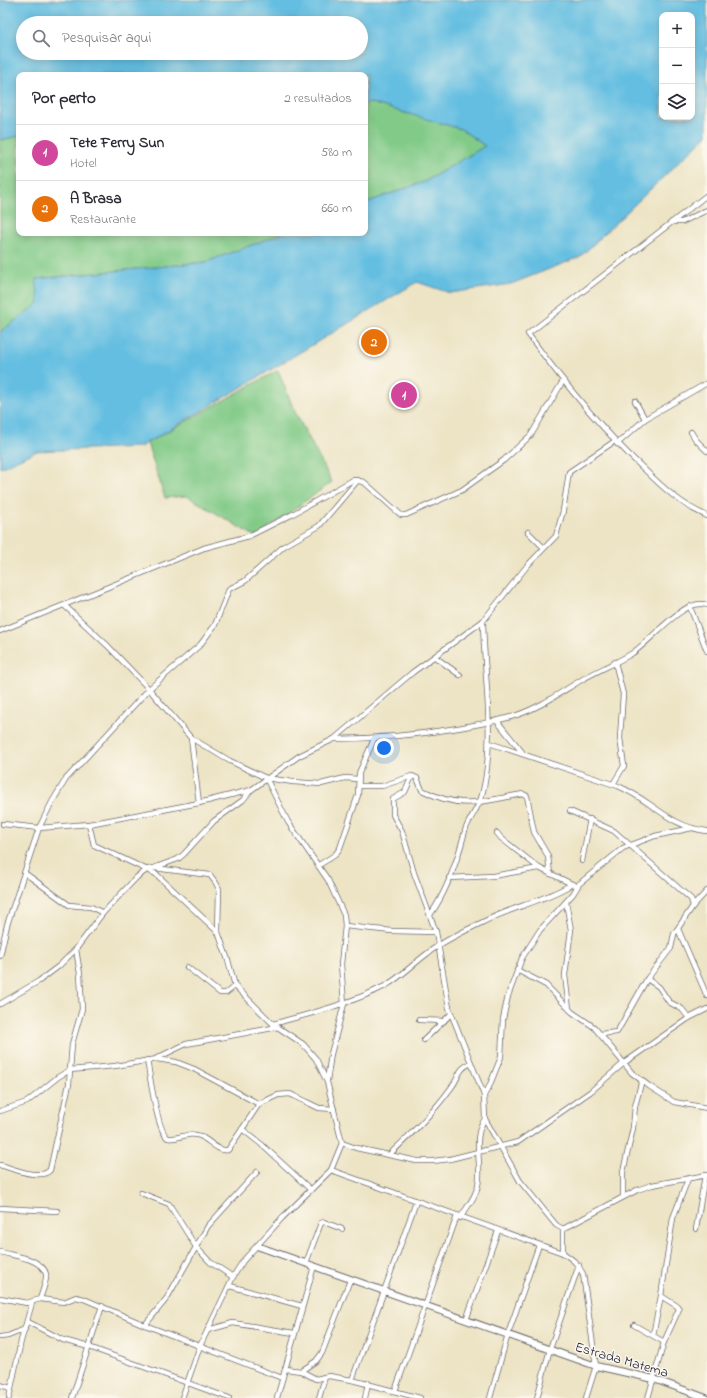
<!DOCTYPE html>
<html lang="pt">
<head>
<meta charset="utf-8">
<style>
  body { margin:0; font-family:"Indie Flower",sans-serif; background:#f2f2f3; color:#2b2b33 }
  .controls { position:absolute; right:12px; top:12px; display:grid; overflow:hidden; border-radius:8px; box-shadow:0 2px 10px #0003 }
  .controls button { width:36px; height:36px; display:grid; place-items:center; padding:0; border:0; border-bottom:1px solid #e1e1e2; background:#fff; color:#2b2b33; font:20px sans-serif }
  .you { position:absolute; left:384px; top:748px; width:14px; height:14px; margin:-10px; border:3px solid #fff; border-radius:50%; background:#1a73e8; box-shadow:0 0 0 6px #1a73e833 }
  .badge { display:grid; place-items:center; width:26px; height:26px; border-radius:50%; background:#d1495b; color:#fff; font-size:13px; font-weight:700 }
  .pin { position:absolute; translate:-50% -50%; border:2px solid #fff; box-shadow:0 1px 4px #0006 }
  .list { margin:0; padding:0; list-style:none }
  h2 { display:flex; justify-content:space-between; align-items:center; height:52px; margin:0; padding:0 16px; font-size:17px }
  h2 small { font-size:13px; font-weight:400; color:#7c7c81 }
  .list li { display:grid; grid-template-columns:26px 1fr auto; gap:12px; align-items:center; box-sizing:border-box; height:56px; padding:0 16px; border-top:1px solid #e1e1e2 }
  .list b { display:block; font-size:15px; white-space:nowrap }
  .list p { margin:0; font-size:13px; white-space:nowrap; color:#7c7c81 }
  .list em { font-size:13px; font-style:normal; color:#7c7c81 }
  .icon { flex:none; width:22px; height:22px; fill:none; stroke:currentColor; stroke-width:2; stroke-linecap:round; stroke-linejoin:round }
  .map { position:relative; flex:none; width:707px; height:1398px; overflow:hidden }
  .search { position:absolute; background:#fff; box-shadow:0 2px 10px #0003; left:16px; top:16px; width:352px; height:44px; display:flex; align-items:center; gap:10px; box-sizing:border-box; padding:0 14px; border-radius:22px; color:#7c7c81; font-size:15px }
  .panel { position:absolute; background:#fff; box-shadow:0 2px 10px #0003; left:16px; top:72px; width:352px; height:164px; border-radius:8px }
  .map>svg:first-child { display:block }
  .green { fill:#81ca87; stroke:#527661 }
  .water { fill:#64bee1; stroke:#43708e; fill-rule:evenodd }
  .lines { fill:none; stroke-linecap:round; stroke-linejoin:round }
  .minor-casing { stroke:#69666b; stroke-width:6 }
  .tertiary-casing { stroke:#69666b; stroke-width:8 }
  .minor { stroke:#fff; stroke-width:4.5 }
  .tertiary { stroke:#fff; stroke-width:6 }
  .labels { text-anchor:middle; stroke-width:3; stroke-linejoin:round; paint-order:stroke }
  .street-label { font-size:14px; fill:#22223b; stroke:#fbf7ec }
</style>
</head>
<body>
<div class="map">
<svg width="707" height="1398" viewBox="0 0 707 1398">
  <rect width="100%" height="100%" fill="#fbf7ec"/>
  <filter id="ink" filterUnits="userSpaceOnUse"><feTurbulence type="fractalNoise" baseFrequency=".025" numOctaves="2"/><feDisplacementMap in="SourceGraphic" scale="8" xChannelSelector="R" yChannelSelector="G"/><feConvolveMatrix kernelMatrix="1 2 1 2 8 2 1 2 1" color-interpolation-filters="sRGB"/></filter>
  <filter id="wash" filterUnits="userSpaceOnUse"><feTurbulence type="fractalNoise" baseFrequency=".012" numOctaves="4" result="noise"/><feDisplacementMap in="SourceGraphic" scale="16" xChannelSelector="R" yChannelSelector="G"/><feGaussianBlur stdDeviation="0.9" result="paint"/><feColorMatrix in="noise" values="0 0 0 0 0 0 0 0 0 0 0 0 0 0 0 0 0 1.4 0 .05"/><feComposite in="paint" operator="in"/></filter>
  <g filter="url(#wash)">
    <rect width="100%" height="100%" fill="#ede4c5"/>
    <g class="green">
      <polygon points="371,103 461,129 485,146 426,181 365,203 365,104"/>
      <polygon points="19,136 19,233 284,233 206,262 36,279 40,303 0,332 0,140"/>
      <polygon points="278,370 294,410 332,482 256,537 187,496 165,498 147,443"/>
    </g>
    <path class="water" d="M0 0H707V135L580 257 511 284 450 293 417 282 274 368 140 447 37 451 0 468V332L39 303 36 279 206 262 284 233H365V203L426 181 485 146 461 129 371 103 365 104V75H19V136L0 140ZM662 15H692V117H662ZM23 23H361V53H23Z"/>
  </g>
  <g filter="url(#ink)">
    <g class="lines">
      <defs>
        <g id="minor">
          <path d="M707 195 528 334C563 382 600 428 644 469 663 488 682 505 707 516"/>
          <polyline points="672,222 682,222 707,210"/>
          <polyline points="635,401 645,419"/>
          <polyline points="691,432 696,440 707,451"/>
          <polyline points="617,444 645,419 707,383"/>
          <polyline points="528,532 544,548"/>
          <polyline points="65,606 108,646 149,689 191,738 230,761 266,778 293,782 321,784 345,778 358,779"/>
          <polyline points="690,607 707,651"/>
          <polyline points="0,631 204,548 249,536 291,515 353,480 364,482 401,515 406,515 462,490 504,460 531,435 563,381"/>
          <polyline points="435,657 460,675"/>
          <polyline points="497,721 522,752"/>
          <polyline points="191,738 199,803"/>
          <path d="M334 739C377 739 416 735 458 728 478 724 497 722 517 715 541 707 561 692 583 679 599 670 616 663 631 654 651 642 683 597 707 605"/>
          <path d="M489 743 618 786C652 800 669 827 707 831"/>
          <polyline points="412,776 405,792 393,799 393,815 402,831 414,873 436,932 449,1008 484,1095 485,1119 520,1181 556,1225 563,1229"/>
          <polyline points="266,778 288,822 328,880 344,915 345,926 341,964 344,1004 331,1054 327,1081"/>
          <polyline points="613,784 624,766 620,738 623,694 615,662"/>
          <path d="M360 786H382L412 776 417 778 422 790C463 811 482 801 523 794L527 796 534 832 548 856 550 874"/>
          <polyline points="570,811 614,831 691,899 693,906"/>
          <polyline points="3,824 39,828 89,824 199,803 251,790 299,756 334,739 413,672 483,621 527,566 556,536 563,511 569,472 615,441"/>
          <polyline points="89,824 94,845 156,874 218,932 228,960 235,986 273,1024 303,1044 316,1059 327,1082 342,1143 331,1170 282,1218 243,1261 233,1277 200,1346 182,1398"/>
          <polyline points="497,833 501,838 539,868 574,885"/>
          <polyline points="582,861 590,819"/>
          <polyline points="319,865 335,855 340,848 358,795 359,773 374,739"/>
          <polyline points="156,867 178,859 184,854 214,821 243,800 251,790"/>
          <polyline points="26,874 69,905 91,907 103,913"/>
          <polyline points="449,878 493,876 539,868"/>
          <polyline points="566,902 571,930 565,975 569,1009"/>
          <path d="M430 915C447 892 458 858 465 831 469 818 479 808 482 795 496 741 484 677 483 621"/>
          <polyline points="345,926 392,931 436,932"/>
          <polyline points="678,929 707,996"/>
          <polyline points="0,956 7,925 39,828 52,802 66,779 149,689 200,645 215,625 229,589 245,581 284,546 319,526 358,480"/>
          <polyline points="187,967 220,993 226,993 235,986"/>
          <polyline points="517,970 546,985 572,1012 594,1027 632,1073 649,1086 674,1102 707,1108"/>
          <polyline points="647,979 659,987 669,1002 682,1009 689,1018"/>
          <polyline points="0,1004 39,981 59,966 76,949 103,913 137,877 148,869 154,868 210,875 216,883 219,889 218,932"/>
          <polyline points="419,1020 444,1021"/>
          <path d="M273 1024C311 1013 350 1004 385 986 401 977 413 964 428 953 444 940 465 931 483 922 512 907 545 901 572 884"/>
          <polyline points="601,1034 617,1032 647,979 671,948 674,934 693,906 707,891"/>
          <polyline points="424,1040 451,1014"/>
          <polyline points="157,1058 186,1044 278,1027"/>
          <path d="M147 1060C150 1075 157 1132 168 1138 179 1140 188 1131 200 1136 209 1140 218 1152 228 1150L259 1104 278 1095 290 1094 319 1108 334 1109"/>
          <polyline points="484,1095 489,1087 501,1057 503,1019 508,996 522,958 540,930 573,894 579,884 623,848 655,836 692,828"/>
          <polyline points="0,1111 27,1102 58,1077 70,1070 115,1066 157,1059 176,1062 194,1069 259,1104"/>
          <polyline points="242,1129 261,1144 311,1190"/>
          <polyline points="342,1143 356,1148 417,1161 433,1161 450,1159 518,1142 590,1092 624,1063 689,1018 707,1009"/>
          <path d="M390 1154C412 1133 433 1113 451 1088 460 1077 457 1069 471 1063"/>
          <path d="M0 1165C12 1168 41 1181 50 1170L69 1084 72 1044 82 1009 80 974 76 949"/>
          <path d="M331 1170 563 1253C572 1259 578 1263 583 1274L596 1366 586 1398"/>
          <polyline points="141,1193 169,1204 196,1247 210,1262 233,1277"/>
          <polyline points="623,1196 623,1172 633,1128 635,1106 642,1080"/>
          <polyline points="416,1202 352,1380 420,1398"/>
          <polyline points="0,1208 57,1211"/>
          <path d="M460 1218C467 1207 476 1197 478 1185 483 1164 471 1137 485 1119"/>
          <polyline points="696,1229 705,1175"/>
          <path d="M0 1252C13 1256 42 1258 46 1274 47 1281 42 1292 40 1299"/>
          <polyline points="563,1253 563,1229 637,1190 652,1185 707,1175"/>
          <polyline points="306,1263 321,1223 324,1222 342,1229"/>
          <polyline points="230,1286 302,1306"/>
          <polyline points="0,1298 27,1303 40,1299 64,1302 76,1297 84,1299 145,1325 282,1378"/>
          <polyline points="466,1320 498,1231"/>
          <polyline points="28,1322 63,1340 89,1347 229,1398"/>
          <polyline points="145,1325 167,1298 208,1226 257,1172"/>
          <polyline points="634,1325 664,1342"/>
          <polyline points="208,1330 233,1323 294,1333"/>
          <polyline points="653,1335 661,1296 673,1218 688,1179"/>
          <polyline points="0,1337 8,1336 25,1329"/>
          <polyline points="285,1369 301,1371 316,1379 329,1376 352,1380"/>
          <polyline points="301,1371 316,1361 322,1353 350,1280"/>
          <polyline points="0,1385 11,1388"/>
          <polyline points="395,1391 457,1216"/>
          <polyline points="9,1398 21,1341 32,1303"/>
          <polyline points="72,1398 102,1306"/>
          <polyline points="277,1398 314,1266"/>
          <polyline points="319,1398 325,1377"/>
          <polyline points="365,1398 368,1383"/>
          <polyline points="490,1398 508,1334 539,1245"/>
          <polyline points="537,1398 550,1349 579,1265"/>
          <polyline points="648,1398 664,1342 679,1309 677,1306 661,1296"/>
        </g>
        <polyline id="tertiary" points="257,1246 596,1366 654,1379 706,1398"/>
      </defs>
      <use href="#minor" class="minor-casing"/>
      <use href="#tertiary" class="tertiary-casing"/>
      <use href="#minor" class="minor"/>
      <use href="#tertiary" class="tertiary"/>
    </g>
  </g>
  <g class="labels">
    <g class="street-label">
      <text transform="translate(622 1359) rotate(16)" y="5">Estrada Matema</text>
    </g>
  </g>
</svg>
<div class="controls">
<button>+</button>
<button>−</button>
<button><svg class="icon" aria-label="layers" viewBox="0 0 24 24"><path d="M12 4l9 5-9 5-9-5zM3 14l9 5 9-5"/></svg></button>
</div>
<div class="you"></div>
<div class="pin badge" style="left:404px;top:395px;background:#d1479c">1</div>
<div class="pin badge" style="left:374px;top:342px;background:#e8710a">2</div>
<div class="search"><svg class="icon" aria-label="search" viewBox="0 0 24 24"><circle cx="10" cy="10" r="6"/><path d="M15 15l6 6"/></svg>Pesquisar aqui</div>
<section class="panel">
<h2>Por perto<small>2 resultados</small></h2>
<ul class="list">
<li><span class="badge" style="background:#d1479c">1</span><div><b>Tete Ferry Sun</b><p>Hotel</p></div><em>580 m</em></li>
<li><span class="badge" style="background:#e8710a">2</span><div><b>A Brasa</b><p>Restaurante</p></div><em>660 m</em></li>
</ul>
</section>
</div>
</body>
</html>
